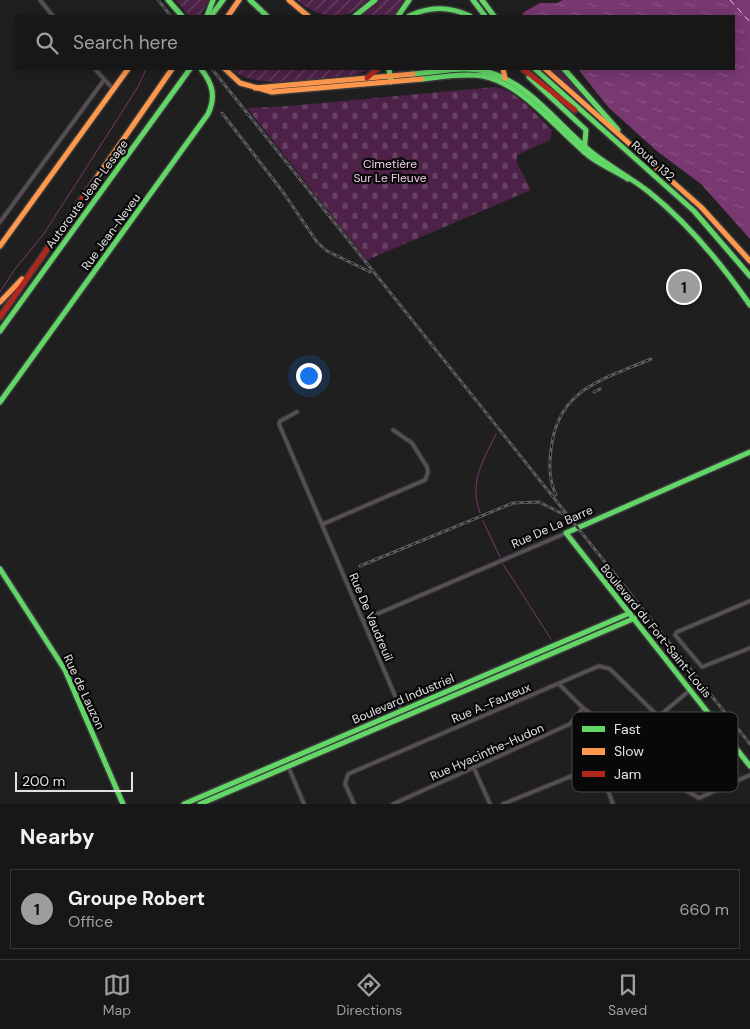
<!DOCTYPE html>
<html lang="en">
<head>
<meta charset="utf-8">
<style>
  body { margin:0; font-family:"DM Sans",sans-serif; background:#242424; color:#f1f3f6 }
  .scale { position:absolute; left:15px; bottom:12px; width:118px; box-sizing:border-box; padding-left:5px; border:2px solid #e2e0e1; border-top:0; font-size:14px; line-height:18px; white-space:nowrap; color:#e2e0e1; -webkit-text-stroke:4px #090809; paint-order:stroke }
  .you { position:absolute; left:308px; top:375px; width:18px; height:18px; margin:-12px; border:4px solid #fff; border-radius:50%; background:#1a73e8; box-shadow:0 0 0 8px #1a73e833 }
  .badge { display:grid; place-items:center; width:32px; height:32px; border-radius:50%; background:#9e9c9d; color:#111; font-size:16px; font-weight:700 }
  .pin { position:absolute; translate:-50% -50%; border:2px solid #fff; box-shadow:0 1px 5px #0006 }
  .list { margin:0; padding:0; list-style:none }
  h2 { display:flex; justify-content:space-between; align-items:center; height:65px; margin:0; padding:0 20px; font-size:21px }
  h2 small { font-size:16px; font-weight:400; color:#9e9fa1 }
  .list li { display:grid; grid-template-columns:32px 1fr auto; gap:15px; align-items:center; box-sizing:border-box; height:80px; margin:0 10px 10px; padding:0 10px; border:1px solid #363636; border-radius:0px }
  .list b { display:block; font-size:19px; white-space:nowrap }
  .list p { margin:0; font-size:16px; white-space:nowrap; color:#9e9fa1 }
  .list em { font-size:16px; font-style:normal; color:#9e9fa1 }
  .icon { flex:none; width:28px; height:28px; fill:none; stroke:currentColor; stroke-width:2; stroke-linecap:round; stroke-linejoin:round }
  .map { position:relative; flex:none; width:750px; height:804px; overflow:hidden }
  .search { position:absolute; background:#171717; box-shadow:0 2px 12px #0003; left:15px; right:15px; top:15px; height:55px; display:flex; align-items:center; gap:12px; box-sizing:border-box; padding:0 18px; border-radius:0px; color:#9e9fa1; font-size:19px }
  .sheet { height:155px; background:#171717 }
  nav { display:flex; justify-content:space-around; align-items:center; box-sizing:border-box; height:70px; border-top:1px solid #363636; background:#171717; font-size:14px; color:#9e9fa1 }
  nav a { display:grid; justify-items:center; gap:2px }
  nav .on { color:#9e9c9d }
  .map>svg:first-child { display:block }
  .grass { fill:url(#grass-tufts) }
  .cemetery { fill:url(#cemetery-stones) }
  .garden { fill:url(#garden-furrows) }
  .water { fill:url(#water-ripples) }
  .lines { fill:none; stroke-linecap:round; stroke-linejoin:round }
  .stream { stroke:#783870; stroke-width:1 }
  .ferry { stroke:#ffc3f4; stroke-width:1; stroke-dasharray:6 5; stroke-linecap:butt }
  .street-casing { stroke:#3a3a3a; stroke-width:5.5 }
  .fast-casing { stroke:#3a3a3a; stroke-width:8 }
  .slow-casing { stroke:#3a3a3a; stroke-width:8 }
  .jam-casing { stroke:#3a3a3a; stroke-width:8 }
  .street { stroke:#594f57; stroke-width:3 }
  .fast { stroke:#63d668; stroke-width:5 }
  .slow { stroke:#ff974d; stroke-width:5 }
  .jam { stroke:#b3261e; stroke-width:5 }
  .rail-casing { stroke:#605b60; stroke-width:3 }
  .rail { stroke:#090809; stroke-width:1; stroke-dasharray:4; stroke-linecap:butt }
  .labels { text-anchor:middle; stroke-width:4.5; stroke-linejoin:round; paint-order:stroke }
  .street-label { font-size:12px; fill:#e2e0e1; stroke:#090809 }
  .park-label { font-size:12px; fill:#f4ccec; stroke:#090809 }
  .key { fill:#090809; stroke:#4a494a; stroke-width:1 }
  .key-label { font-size:14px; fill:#e2e0e1 }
</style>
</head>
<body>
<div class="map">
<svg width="750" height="804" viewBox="0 0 750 804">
  <defs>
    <pattern id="grass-tufts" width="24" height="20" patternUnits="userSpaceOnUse" patternTransform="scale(1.25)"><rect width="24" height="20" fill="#4e2248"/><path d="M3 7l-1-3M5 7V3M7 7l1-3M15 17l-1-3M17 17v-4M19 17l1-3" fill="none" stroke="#674262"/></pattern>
    <pattern id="cemetery-stones" width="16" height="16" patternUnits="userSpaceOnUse" patternTransform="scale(1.25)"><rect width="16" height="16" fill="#4e2248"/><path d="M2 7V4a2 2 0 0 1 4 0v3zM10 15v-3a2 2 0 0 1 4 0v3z" fill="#674262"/></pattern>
    <pattern id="garden-furrows" width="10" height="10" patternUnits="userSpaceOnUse" patternTransform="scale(1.25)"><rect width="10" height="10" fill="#4e2248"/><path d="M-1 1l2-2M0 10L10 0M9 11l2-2" fill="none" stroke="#674262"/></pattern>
    <pattern id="water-ripples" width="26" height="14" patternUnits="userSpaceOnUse" patternTransform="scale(1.25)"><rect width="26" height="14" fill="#783870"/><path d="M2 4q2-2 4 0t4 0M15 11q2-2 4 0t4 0" fill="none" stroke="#8b5484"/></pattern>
  </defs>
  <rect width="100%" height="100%" fill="#1f1f1f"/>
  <polygon class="grass" points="551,69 559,69 594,108"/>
  <path class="cemetery" d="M494 87C517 90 535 114 552 130L550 140 517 155V163L531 190 367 260 247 108 289 106Z"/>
  <g class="garden">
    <polygon points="176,0 209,0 200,16 189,16"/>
    <path d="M297 0H368C349 23 317 19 297 0Z"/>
    <polygon points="380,0 405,0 395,16 362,16"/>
    <path d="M232 69H369L356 75C326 77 252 92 232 69Z"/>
  </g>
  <polygon class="water" points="563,0 750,0 750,239 701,184 658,152 608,107 578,69 734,69 734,16 522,16 524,12 540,3 557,3"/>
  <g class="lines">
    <g class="stream">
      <polyline points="0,292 15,269 43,235 138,87 146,69"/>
      <path d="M480 513C469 482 482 463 496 434"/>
      <polyline points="483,521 500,557"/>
      <polyline points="503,564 551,639"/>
    </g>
    <polyline class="ferry" points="730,0 750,22"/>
    <defs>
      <g id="street">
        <polyline points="40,0 53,16"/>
        <polyline points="95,69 113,89"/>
        <polyline points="0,222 104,80"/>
        <polyline points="297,412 280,421 279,424 402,712"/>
        <polyline points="323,524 425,480 428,472 427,467 412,443 393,430"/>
        <polyline points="750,601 677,632 675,635 702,667 750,648"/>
        <polyline points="363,620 566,533"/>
        <polyline points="559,684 583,708 627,741"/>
        <polyline points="720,728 707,735 668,769 668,780 699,798 750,775"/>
        <polyline points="288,766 304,804"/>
        <polyline points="473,766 490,804"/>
        <polyline points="354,804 345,784 348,774 599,666 610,669 658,716"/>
        <polyline points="393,804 570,724 583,708"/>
        <polyline points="503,804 584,771 601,772"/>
        <polyline points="613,804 601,772 608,759 690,690"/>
      </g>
      <g id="fast">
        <polyline points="168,0 182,16"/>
        <polyline points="250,0 267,16"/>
        <polyline points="473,0 485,16"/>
        <polyline points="482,0 494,16"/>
        <polyline points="207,16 213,0"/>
        <polyline points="211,16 223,0"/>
        <polyline points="355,16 375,0"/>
        <polyline points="398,16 409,0"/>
        <path d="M409 16C430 6 449 6 470 16"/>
        <polyline points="389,69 391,82"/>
        <polyline points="535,69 694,211 750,276"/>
        <polyline points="564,69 618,130"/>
        <path d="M413 74C436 72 462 66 484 71 528 81 557 124 590 151 608 166 630 177 649 192 689 224 721 263 750 305"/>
        <polyline points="484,76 485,69"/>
        <polyline points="529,77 586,130 584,152"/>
        <path d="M422 79C442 77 463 73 483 76 523 84 558 131 589 156 601 165 615 171 628 179"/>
        <polyline points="0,331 190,69"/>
        <path d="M0 402 208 114C216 97 213 84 201 69"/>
        <polyline points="750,452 566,533 750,766"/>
        <polyline points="0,569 65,670 123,804"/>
        <polyline points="184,804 630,613"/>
        <polyline points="200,804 635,618"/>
      </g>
      <g id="slow">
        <polyline points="289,0 308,16"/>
        <polyline points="228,16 239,0"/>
        <polyline points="225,69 240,83 272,92 422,79"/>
        <polyline points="503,69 505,78"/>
        <polyline points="545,69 701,207 750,261"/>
        <polyline points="255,88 413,74"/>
        <polyline points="93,183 172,69"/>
        <polyline points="0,246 128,69"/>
        <polyline points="0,302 22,279"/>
      </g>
      <g id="jam">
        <polyline points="523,69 575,110"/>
        <polyline points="367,78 377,69"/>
        <polyline points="0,317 93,183"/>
      </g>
    </defs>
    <use href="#street" class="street-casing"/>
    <use href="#fast" class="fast-casing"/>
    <use href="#slow" class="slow-casing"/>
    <use href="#jam" class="jam-casing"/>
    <use href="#street" class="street"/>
    <use href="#fast" class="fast"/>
    <use href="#slow" class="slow"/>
    <use href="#jam" class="jam"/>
    <defs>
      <g id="rail">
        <polyline points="158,0 171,16"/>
        <polyline points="212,69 750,744"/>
        <polyline points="222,113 283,192 317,242 327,251 370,272"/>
        <polyline points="594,392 600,389"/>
        <path d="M556 495C549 480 549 466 551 450 557 389 602 380 651 359"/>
        <polyline points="360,566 513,503 539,502 563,514"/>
      </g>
    </defs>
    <use href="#rail" class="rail-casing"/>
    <use href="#rail" class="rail"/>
  </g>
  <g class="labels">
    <g class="street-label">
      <text transform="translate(653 161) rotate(42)" y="4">Route 132</text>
      <text transform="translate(87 194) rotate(-54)" y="4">Autoroute Jean-Lesage</text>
      <text transform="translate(111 232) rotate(-54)" y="4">Rue Jean-Neveu</text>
      <text transform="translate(552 527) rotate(-24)" y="4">Rue De La Barre</text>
      <text transform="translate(371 617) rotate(67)" y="4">Rue De Vaudreuil</text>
      <text transform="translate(656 631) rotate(51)" y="4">Boulevard du Fort-Saint-Louis</text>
      <text transform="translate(84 692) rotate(65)" y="4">Rue de Lauzon</text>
      <text transform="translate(403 699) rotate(-23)" y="4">Boulevard Industriel</text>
      <text transform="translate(491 703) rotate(-23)" y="4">Rue A.-Fauteux</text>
      <text transform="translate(487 752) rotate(-24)" y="4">Rue Hyacinthe-Hudon</text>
    </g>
    <g class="park-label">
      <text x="390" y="168">Cimetière<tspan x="390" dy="14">Sur Le Fleuve</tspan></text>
    </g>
  </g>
  <rect x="572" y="712" width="166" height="80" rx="8" class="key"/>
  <rect x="582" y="726" width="23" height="6" fill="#63d668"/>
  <rect x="582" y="748" width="23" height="7" fill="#ff974d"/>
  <rect x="582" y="771" width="23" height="6" fill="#b3261e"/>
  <g class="key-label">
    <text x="614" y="734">Fast</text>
    <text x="614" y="756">Slow</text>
    <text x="614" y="779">Jam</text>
  </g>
</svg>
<div class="scale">200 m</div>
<div class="you"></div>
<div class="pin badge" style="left:684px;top:287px">1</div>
<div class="search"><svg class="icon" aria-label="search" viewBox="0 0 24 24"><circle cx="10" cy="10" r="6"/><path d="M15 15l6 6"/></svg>Search here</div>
</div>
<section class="sheet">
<h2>Nearby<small></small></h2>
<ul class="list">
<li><span class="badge">1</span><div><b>Groupe Robert</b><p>Office</p></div><em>660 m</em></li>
</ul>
</section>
<nav>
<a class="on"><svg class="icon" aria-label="map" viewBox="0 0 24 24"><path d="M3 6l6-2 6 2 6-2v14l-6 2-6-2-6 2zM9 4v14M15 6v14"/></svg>Map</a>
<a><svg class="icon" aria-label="directions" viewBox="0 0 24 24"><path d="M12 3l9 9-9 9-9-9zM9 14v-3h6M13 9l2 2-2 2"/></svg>Directions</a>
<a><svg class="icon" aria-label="saved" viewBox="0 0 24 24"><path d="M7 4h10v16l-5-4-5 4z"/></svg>Saved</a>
</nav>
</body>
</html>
